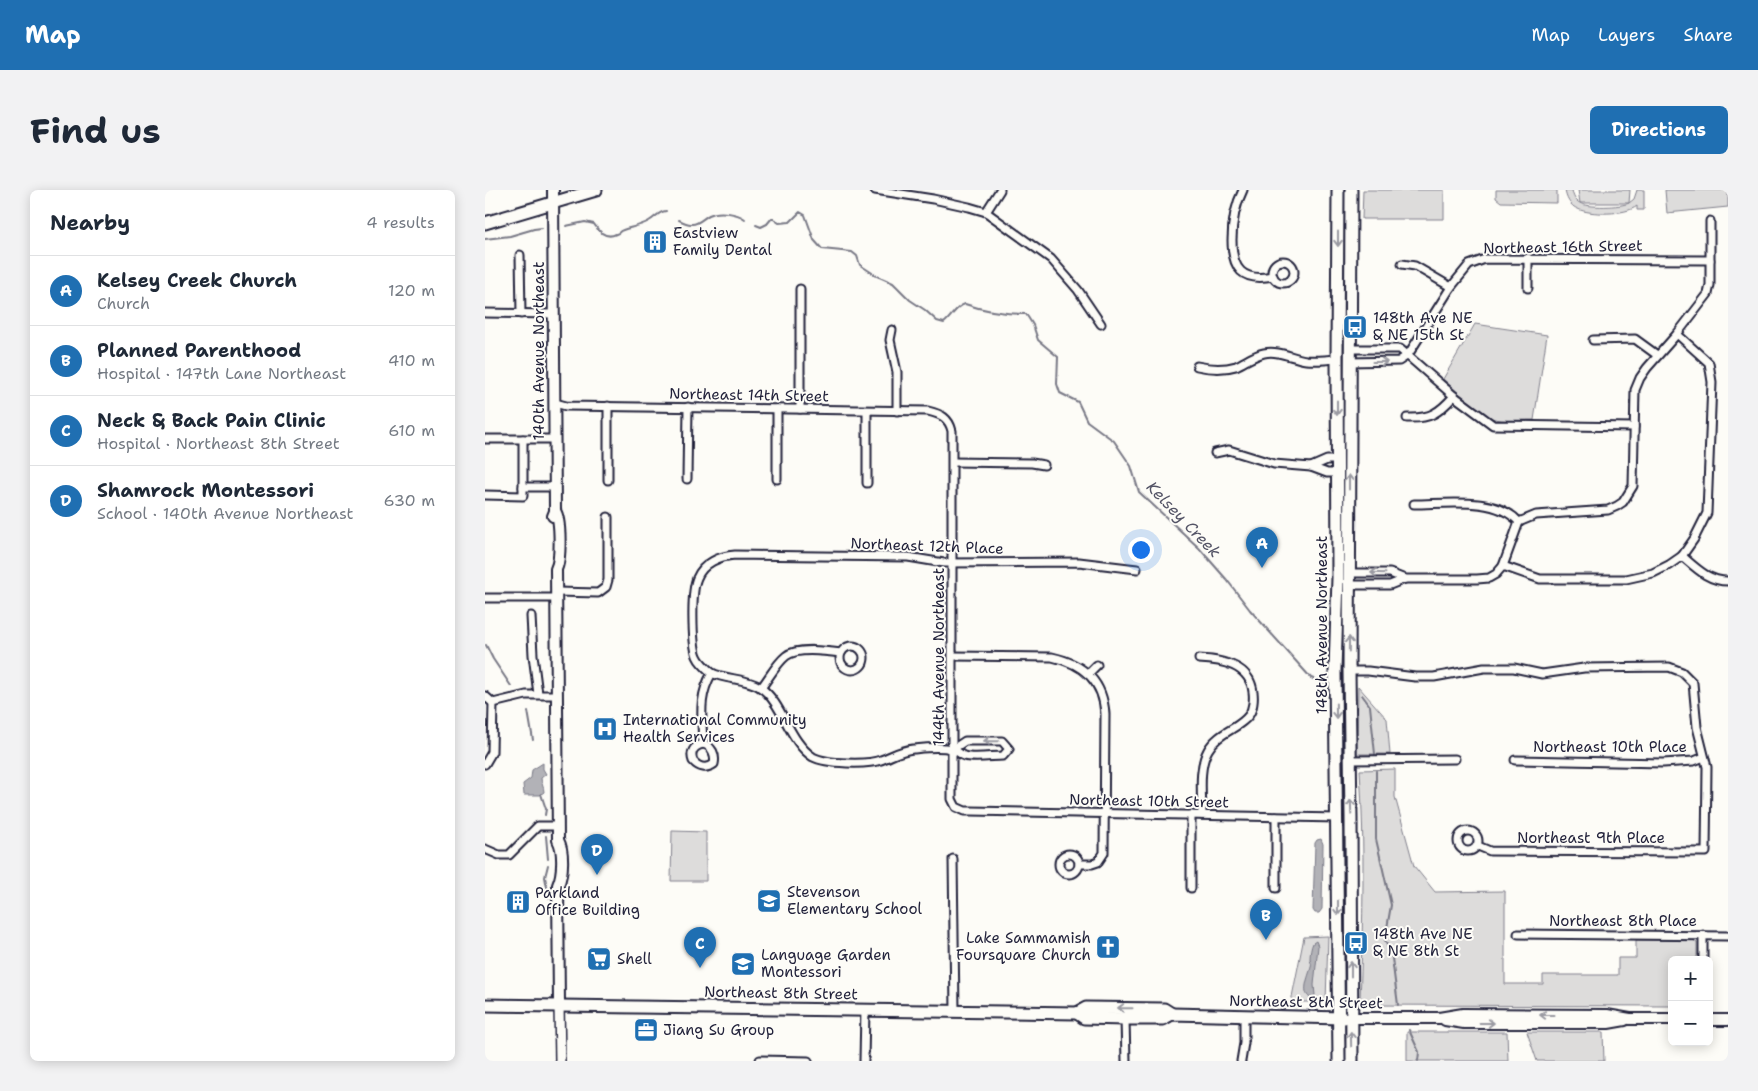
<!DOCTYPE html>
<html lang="en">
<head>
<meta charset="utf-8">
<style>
  body { margin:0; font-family:"Shantell Sans",sans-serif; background:#f2f2f3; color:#1f2937 }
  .controls { position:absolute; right:15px; bottom:15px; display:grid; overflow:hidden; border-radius:8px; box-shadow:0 2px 12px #0003 }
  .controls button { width:45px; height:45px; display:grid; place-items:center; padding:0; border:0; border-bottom:1px solid #e0e1e3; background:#fff; color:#1f2937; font:25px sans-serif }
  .you { position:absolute; left:655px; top:359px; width:18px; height:18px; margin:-12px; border:4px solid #fff; border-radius:50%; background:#1a73e8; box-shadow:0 0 0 8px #1a73e833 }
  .badge { display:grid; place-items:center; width:32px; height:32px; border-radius:50%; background:#1f6fb2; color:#fff; font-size:16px; font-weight:700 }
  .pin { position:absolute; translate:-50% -41px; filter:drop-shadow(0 1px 2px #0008) }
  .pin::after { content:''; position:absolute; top:26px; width:18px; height:15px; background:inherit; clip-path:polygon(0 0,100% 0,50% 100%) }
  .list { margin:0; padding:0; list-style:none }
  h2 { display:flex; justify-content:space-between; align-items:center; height:65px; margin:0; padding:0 20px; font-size:21px }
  h2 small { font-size:16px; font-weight:400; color:#747a83 }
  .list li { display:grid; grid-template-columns:32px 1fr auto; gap:15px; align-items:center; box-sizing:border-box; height:70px; padding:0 20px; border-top:1px solid #e0e1e3 }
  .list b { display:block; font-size:19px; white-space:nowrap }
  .list p { margin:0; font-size:16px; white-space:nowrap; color:#747a83 }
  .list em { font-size:16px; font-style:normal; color:#747a83 }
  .map { position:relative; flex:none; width:1243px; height:871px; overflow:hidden; border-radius:8px }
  header { display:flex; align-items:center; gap:30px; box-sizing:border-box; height:70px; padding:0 25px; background:#1f6fb2; color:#fff }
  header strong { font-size:24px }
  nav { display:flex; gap:28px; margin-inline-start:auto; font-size:18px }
  .intro { display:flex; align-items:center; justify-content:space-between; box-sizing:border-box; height:120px; padding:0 30px }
  h1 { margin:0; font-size:35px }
  .button { padding:12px 22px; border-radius:8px; background:#1f6fb2; color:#fff; font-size:18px; font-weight:700 }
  main { display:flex; gap:30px; padding:0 30px }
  aside { flex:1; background:#fff; border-radius:8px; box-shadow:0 2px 12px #0003 }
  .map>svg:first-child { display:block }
  .green { fill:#dddcdb; stroke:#807f8b }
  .water { fill:#b2b2b7; stroke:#787885 }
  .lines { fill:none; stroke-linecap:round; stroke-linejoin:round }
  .stream { stroke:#787885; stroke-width:2 }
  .minor-casing { stroke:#22223b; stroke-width:11 }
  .tertiary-casing { stroke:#22223b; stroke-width:12 }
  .secondary-casing { stroke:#22223b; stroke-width:14 }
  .primary-casing { stroke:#22223b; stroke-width:15 }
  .minor { stroke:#fdfcf7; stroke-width:7 }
  .tertiary { stroke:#fdfcf7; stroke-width:9 }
  .secondary { stroke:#fdfcf7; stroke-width:10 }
  .primary { stroke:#fdfcf7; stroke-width:11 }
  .oneway { stroke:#9a9aa2 }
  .labels { text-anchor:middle; stroke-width:4; stroke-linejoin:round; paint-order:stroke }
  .poi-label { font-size:15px; fill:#22223b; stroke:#fdfcf7; text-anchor:start }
  .street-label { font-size:15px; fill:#22223b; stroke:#fdfcf7 }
  .water-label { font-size:16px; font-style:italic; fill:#545466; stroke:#fdfcf7 }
</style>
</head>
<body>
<header>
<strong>Map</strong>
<nav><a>Map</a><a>Layers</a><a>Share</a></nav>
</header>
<div class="intro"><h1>Find us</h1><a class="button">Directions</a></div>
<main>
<aside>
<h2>Nearby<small>4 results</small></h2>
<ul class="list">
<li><span class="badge">A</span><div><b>Kelsey Creek Church</b><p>Church</p></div><em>120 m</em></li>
<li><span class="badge">B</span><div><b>Planned Parenthood</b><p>Hospital · 147th Lane Northeast</p></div><em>410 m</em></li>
<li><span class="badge">C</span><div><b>Neck &amp; Back Pain Clinic</b><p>Hospital · Northeast 8th Street</p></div><em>610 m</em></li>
<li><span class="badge">D</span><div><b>Shamrock Montessori</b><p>School · 140th Avenue Northeast</p></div><em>630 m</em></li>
</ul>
</aside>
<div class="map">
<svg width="1243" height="871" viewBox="0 0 1243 871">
  <rect width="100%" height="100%" fill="#fdfcf7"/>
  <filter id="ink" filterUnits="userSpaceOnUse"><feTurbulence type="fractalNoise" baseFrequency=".02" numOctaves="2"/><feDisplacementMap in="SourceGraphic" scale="10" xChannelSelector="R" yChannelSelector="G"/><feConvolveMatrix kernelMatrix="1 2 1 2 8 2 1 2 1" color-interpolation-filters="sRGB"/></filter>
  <g filter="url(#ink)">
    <g class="green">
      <polygon points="878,0 959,0 959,29 877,29"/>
      <polygon points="1011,0 1072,0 1072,13 1016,12 1011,8"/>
      <path d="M1080 0H1087C1088 6 1090 11 1095 13 1102 18 1136 17 1144 13H1095L1093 0H1145L1144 13 1149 9 1152 0H1159V20H1152V16C1141 25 1105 25 1093 19 1085 16 1081 8 1080 0Z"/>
      <polygon points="1180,0 1243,0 1243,17 1182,23"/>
      <path d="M990 134 1062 145 1049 230C1032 230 1014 233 999 225L958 189Z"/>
      <polygon points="873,496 902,529 905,564 872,564"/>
      <path d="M910 579V607L929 676 950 702 1020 701V794H1058V785H1133V768H1151V750H1208L1212 753V770H1187V816L879 815 875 810C878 733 880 657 875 580Z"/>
      <polygon points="187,641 221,642 221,691 186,691"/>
      <polygon points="843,746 841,812 806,812 819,747"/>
      <polygon points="922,842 1022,842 1023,871 922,871"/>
      <polygon points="1042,842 1118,842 1119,871 1052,871"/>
    </g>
    <g class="water">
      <path d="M58 573V579L61 584 56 588C56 593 59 597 59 602L55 605H39L38 594 46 588 47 580Z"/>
      <polygon points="836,649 838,654 837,719 834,723 830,723 828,720 830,653 832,650"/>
      <path d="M831 751 833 756 829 795 830 805 828 809C814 805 824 786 826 777 827 770 826 776 825 769 825 764 826 757 828 753Z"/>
    </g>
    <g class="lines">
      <g class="stream">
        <path d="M194 30C198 32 203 34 206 34 213 35 218 28 224 25 234 20 252 23 260 29"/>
        <path d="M271 35 276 37 282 34 287 28 294 33 305 32 315 22 320 25 329 50 337 59 367 62 372 66 375 75 392 86 408 93 425 110 440 120 452 131 459 133C467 127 470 117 480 114 500 121 519 124 541 124L548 135 553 150 573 167 572 194 575 203 593 212 602 231 629 251 646 276 654 302 714 358 742 390 765 420 826 488 843 494"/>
        <path d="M81 36 100 32 109 34C114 42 121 49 131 44 137 42 132 42 138 40 147 37 155 36 164 31 171 27 173 22 181 21"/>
        <polyline points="0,49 25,46 49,39 57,38"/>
        <polyline points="1,455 8,469 26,496"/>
        <polyline points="877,505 885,516 890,564"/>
        <polyline points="43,521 48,550"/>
        <polyline points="891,581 891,649 906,715 900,750 907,768 913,815"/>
        <polyline points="56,604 61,619 60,625"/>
        <polyline points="61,646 63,669"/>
        <polyline points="63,675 60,687 64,708"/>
        <polyline points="924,840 934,862 933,871"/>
      </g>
      <defs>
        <g id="minor">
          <polyline points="390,0 448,9 484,17 501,22 566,69 593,100 616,134"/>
          <path d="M758 0C750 16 747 32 747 50 747 79 757 92 788 86"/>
          <polyline points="501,22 515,0"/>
          <polyline points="35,65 36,124"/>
          <circle cx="798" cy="82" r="11"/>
          <polyline points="917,74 930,76 966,97 984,75 1000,69 1225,70"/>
          <polyline points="1043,98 1043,68"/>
          <polyline points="0,123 69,124"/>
          <polyline points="407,140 405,150 412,182 412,221"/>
          <polyline points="1192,144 1224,173 1227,192 1222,323 1209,349 1197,366"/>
          <polyline points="1108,150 1150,149 1172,165"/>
          <polyline points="865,159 915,159 969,206"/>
          <polyline points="865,172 914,171 923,165 966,97"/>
          <path d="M712 176C725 179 738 180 751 176 760 172 769 165 779 163 794 160 807 168 821 170 831 171 842 170 852 169"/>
          <path d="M70 213 81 216 443 221C456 224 464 228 467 241V609L471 617 480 621H486L852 628"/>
          <polyline points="315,219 315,99"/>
          <polyline points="382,221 382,293"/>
          <path d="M922 228C945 229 954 223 969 206L1008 235 1149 237"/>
          <polyline points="0,249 70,249"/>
          <polyline points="730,263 744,260 789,274 826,277 842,283 852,283"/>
          <polyline points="468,272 547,273 559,275"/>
          <polyline points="826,277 842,270 852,270"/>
          <polyline points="202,289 203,217"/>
          <polyline points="292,289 292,219"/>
          <polyline points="123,290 123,216"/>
          <polyline points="38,297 38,249"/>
          <polyline points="0,305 38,306 38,297 70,297"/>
          <path d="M929 314C961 314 1011 306 1034 332L1051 325 1123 320 1132 316 1138 312 1148 296 1150 200 1155 188 1162 178 1192 144 1223 104 1225 95V31"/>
          <polyline points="1018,376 1034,332"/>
          <path d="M865 383H905L920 389H992L1004 388 1011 384 1018 376 1055 389H1141L1168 383 1184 375 1197 366C1211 378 1223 391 1243 391"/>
          <polyline points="865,395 905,395 920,389"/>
          <polyline points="72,402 113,403 121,397 123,390 123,327"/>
          <polyline points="0,408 72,408"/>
          <polyline points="46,426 48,465 53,504"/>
          <circle cx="367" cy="468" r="12"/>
          <path d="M468 466 567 467C599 474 618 491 620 524L619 663 613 672 607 674H594"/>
          <path d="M714 469C737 470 765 475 768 502 769 509 768 519 764 525 754 539 733 542 723 560 713 578 717 605 717 625"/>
          <polyline points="864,481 883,481 930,487 949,487 999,478 1029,478 1057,484 1099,478 1184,477 1197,482 1208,493 1212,537 1222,577 1221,662 1005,661 993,656"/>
          <path d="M227 483C242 490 261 488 275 497 298 513 304 552 328 567 341 574 382 575 396 570 407 566 416 560 428 559 439 558 455 556 466 559 471 559 475 565 479 566 488 569 508 566 518 566L524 559 517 551H480L468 559"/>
          <polyline points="603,484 612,475"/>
          <path d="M276 498C284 488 291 474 301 466 312 457 342 461 356 463"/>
          <polyline points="0,506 8,513 41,505 72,505"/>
          <path d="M218 554C217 526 213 507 227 483 221 478 215 473 212 466 207 453 206 401 212 388 218 373 235 366 250 365L423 367 459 373 594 372 652 379"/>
          <path d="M218 554C227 556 231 565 229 574 222 579 214 578 208 571 205 563 208 556 218 554Z"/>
          <polyline points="865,570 970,569"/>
          <polyline points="1030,570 1178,573 1209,571 1219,567"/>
          <polyline points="0,574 7,562 8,513"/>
          <polyline points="791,627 791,698"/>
          <circle cx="983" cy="651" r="10"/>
          <polyline points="0,659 14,665 24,665 53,636 73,636"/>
          <circle cx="584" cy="674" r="10"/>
          <polyline points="468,669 470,821"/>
          <polyline points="706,698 706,625"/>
          <polyline points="1033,744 1243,746"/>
          <polyline points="1218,770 1218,745"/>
          <polyline points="640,829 641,871"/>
          <polyline points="275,870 323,871"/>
          <polyline points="379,871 380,820"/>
          <polyline points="756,871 759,853 759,825"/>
        </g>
        <polyline id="tertiary" points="74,815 75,871"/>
        <g id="secondary">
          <path d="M70 321C76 329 76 370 71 379L73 650C79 661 78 684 73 695L74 815"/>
          <polyline points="68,326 70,321 68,0"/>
          <polyline points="866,828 954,828 978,824 1122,825 1145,829 1187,829"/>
          <polyline points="960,830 979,833 1123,833 1140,830"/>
          <polyline points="1224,830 1243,830"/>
        </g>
        <g id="primary">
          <polyline points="853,0 852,169 853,388 850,480 854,871"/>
          <polyline points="866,0 864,481 866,628 867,871"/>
          <polyline points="0,33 111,0"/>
          <polyline points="0,815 592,823 601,818 679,819 687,824"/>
          <polyline points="592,823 599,828 640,829 678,829 687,824 859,828"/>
        </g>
      </defs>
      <use href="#minor" class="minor-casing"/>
      <use href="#tertiary" class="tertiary-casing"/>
      <use href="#secondary" class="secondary-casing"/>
      <use href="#primary" class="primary-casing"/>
      <use href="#minor" class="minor"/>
      <use href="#tertiary" class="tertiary"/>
      <use href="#secondary" class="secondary"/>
      <use href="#primary" class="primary"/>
    </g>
    <defs><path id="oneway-shaft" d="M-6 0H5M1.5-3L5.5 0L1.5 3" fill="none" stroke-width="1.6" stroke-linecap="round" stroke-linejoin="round" transform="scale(1.25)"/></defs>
    <g class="oneway">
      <use href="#oneway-shaft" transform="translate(853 49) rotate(90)"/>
      <use href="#oneway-shaft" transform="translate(895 172)"/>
      <use href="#oneway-shaft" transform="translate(852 218) rotate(90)"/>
      <use href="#oneway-shaft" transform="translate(864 292) rotate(-90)"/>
      <use href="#oneway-shaft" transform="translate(893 383) rotate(-178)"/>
      <use href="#oneway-shaft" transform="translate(864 454) rotate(-89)"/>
      <use href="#oneway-shaft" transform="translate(851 521) rotate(89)"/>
      <use href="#oneway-shaft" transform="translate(506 551) rotate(-179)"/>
      <use href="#oneway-shaft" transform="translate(866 617) rotate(-92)"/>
      <use href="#oneway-shaft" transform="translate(853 718) rotate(90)"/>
      <use href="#oneway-shaft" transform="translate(866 779) rotate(-90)"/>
      <use href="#oneway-shaft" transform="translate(640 818) rotate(-179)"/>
      <use href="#oneway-shaft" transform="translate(1062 825) rotate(-180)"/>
      <use href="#oneway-shaft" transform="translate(1002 833)"/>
      <use href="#oneway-shaft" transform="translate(866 849) rotate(-91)"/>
    </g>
  </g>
  <defs>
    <symbol id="building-square" viewBox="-11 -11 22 22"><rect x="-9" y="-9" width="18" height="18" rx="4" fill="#1f6fb2" stroke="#fdfcf7"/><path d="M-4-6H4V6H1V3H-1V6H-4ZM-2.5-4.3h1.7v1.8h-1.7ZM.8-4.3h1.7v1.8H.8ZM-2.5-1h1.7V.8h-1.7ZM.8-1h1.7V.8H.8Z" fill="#fff"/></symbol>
    <symbol id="bus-square" viewBox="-11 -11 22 22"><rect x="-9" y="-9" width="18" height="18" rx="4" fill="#1f6fb2" stroke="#fdfcf7"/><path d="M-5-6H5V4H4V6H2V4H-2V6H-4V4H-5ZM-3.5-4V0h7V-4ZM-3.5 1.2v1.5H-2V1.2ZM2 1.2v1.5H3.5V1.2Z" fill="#fff"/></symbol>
    <symbol id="hospital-square" viewBox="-11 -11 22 22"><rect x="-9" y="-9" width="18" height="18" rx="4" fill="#1f6fb2" stroke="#fdfcf7"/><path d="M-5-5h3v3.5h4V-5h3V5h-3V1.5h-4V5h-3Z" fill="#fff"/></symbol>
    <symbol id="school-square" viewBox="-11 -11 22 22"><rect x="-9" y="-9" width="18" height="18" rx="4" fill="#1f6fb2" stroke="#fdfcf7"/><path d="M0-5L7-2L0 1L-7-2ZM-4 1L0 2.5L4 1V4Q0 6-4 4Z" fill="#fff"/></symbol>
    <symbol id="church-square" viewBox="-11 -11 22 22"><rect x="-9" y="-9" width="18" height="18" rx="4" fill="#1f6fb2" stroke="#fdfcf7"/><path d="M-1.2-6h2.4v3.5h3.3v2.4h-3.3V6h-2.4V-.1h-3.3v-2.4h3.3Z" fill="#fff"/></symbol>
    <symbol id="supermarket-square" viewBox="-11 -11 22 22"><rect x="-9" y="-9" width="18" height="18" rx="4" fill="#1f6fb2" stroke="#fdfcf7"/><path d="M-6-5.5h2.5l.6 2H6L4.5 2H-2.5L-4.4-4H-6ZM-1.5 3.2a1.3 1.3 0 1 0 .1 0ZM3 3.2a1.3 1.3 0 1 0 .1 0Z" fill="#fff"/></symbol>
    <symbol id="office-square" viewBox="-11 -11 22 22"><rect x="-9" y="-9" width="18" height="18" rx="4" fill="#1f6fb2" stroke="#fdfcf7"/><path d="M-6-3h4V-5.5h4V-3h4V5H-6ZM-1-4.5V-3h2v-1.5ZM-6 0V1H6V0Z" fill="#fff"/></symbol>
  </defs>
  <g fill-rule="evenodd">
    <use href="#building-square" x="156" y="38" width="28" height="28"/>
    <use href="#bus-square" x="856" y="123" width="28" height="28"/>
    <use href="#hospital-square" x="106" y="525" width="28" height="28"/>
    <use href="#school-square" x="270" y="697" width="28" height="28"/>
    <use href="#building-square" x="19" y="698" width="28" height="28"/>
    <use href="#bus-square" x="857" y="739" width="28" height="28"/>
    <use href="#church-square" x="609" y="743" width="28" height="28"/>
    <use href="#supermarket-square" x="100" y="755" width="28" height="28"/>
    <use href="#school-square" x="244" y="760" width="28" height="28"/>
    <use href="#office-square" x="147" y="826" width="28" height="28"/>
  </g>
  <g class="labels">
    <g class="poi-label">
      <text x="188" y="48">Eastview<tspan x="188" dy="17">Family Dental</tspan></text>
      <text x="888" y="133">148th Ave NE<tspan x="888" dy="17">&amp; NE 15th St</tspan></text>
      <text x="138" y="535">International Community<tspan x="138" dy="17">Health Services</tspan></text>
      <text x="302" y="707">Stevenson<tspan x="302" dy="17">Elementary School</tspan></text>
      <text x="50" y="708">Parkland<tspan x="50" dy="17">Office Building</tspan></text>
      <text x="888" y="749">148th Ave NE<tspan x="888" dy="17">&amp; NE 8th St</tspan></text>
      <text x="606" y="753" text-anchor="end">Lake Sammamish<tspan x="606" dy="17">Foursquare Church</tspan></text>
      <text x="276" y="770">Language Garden<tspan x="276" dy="17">Montessori</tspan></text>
      <text x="132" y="774">Shell</text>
      <text x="178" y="845">Jiang Su Group</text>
    </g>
    <g class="street-label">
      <text transform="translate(1078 57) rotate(-1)" y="5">Northeast 16th Street</text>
      <text transform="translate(54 161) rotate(-90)" y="5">140th Avenue Northeast</text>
      <text transform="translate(264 205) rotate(1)" y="5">Northeast 14th Street</text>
      <text transform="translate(442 356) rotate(2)" y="5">Northeast 12th Place</text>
      <text transform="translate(837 435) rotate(-90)" y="5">148th Avenue Northeast</text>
      <text transform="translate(454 467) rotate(-90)" y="5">144th Avenue Northeast</text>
      <text x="1125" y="562">Northeast 10th Place</text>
      <text transform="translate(664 611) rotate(1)" y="5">Northeast 10th Street</text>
      <text x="1106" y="653">Northeast 9th Place</text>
      <text x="1138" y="736">Northeast 8th Place</text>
      <text transform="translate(296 803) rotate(1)" y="5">Northeast 8th Street</text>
      <text transform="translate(821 812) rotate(1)" y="5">Northeast 8th Street</text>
    </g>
    <g class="water-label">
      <text transform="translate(699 329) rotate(46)" y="6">Kelsey Creek</text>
    </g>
  </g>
</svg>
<div class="controls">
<button>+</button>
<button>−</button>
</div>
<div class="you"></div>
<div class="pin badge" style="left:777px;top:378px">A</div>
<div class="pin badge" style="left:781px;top:750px">B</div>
<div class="pin badge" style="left:215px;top:778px">C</div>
<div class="pin badge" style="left:112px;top:685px">D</div>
</div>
</main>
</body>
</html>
